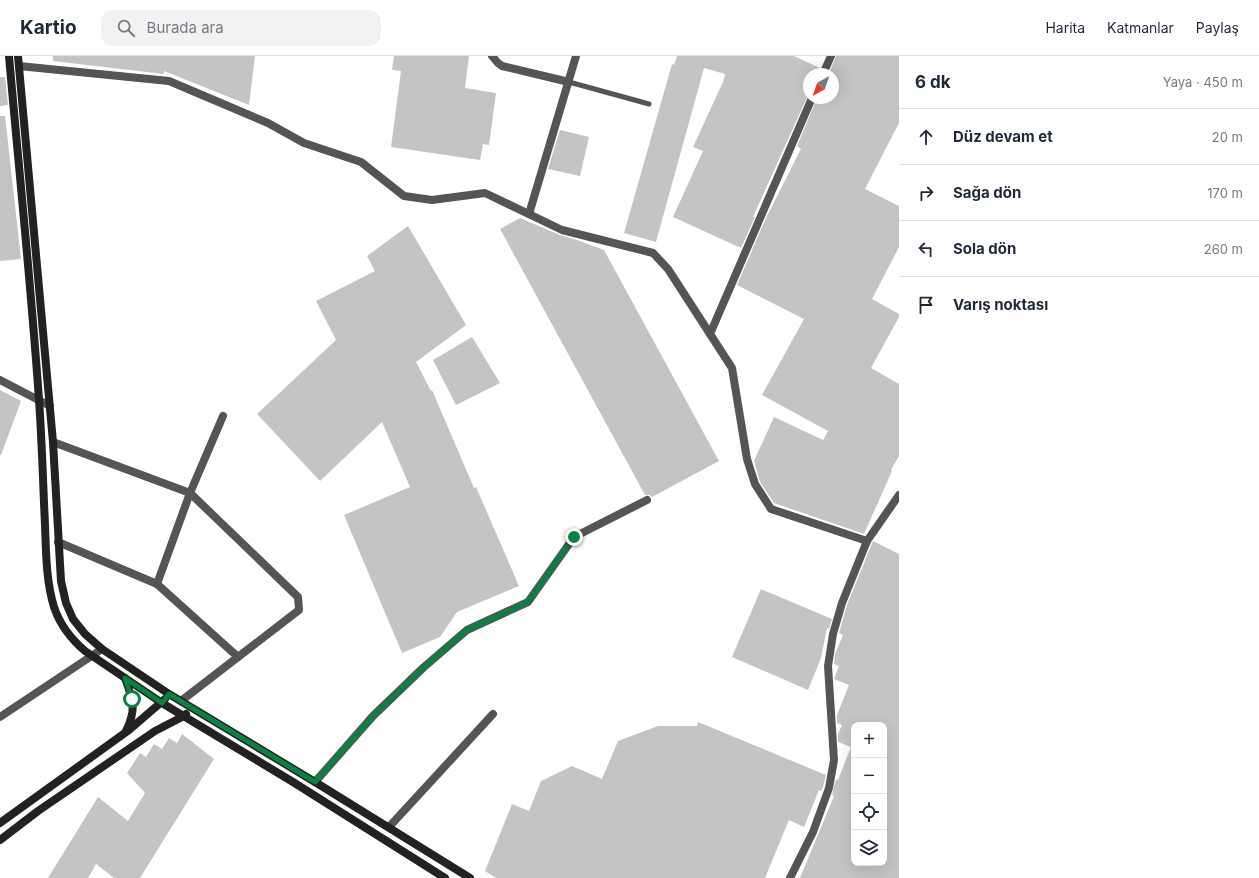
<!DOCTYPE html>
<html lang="tr">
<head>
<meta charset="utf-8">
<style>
  body { margin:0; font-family:Inter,sans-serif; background:#f2f2f3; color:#1f2937 }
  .controls { position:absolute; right:12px; bottom:12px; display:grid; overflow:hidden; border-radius:8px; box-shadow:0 4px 16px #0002 }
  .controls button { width:36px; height:36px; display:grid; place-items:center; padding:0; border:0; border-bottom:1px solid #e0e1e3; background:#fff; color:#1f2937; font:20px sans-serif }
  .compass { position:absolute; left:803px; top:12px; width:36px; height:36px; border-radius:50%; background:#fff; box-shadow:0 4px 16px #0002; rotate:220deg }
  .stop { position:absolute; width:12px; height:12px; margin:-9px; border:3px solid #0b8043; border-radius:50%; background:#fff }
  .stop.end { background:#0b8043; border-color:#fff; box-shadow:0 1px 4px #0008 }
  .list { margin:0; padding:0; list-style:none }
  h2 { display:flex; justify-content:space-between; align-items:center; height:52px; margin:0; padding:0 16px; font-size:17px }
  h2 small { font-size:13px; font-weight:400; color:#747a83 }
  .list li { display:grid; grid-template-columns:26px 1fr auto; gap:12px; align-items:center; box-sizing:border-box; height:56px; padding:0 16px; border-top:1px solid #e0e1e3 }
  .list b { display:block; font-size:15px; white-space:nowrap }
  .list em { font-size:13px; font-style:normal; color:#747a83 }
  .icon { flex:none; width:22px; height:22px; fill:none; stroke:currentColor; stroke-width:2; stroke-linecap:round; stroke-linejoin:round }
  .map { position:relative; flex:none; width:899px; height:822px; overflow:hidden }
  header { display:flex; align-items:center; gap:24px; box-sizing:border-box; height:56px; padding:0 20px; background:#fff; border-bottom:1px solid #e0e1e3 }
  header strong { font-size:19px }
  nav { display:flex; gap:22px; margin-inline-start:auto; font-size:14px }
  .search { width:280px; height:36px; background:#f2f2f3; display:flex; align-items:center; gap:10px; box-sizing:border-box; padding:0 14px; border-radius:12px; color:#747a83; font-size:15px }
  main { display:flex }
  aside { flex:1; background:#fff }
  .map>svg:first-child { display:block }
  .building { fill:#c4c4c4; fill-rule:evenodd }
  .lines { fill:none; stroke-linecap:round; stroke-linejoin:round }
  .lane { stroke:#555; stroke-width:5 }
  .street { stroke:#555; stroke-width:8 }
  .secondary { stroke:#222; stroke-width:8 }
  .route { stroke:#0b8043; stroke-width:5 }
</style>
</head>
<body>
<header>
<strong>Kartio</strong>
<div class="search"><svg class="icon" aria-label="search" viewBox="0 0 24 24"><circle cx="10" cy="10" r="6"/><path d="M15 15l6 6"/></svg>Burada ara</div>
<nav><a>Harita</a><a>Katmanlar</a><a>Paylaş</a></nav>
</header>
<main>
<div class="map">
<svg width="899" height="822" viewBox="0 0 899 822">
  <rect width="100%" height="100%" fill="#fff"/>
  <g class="building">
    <polygon points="53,0 255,0 249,49 164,15 164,18 53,5"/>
    <polygon points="394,0 469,0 465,32 496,37 489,89 483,88 480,104 391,91 401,15 392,14"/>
    <polygon points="677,0 794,0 820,12 818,18 809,18 809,37 753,161 755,161 741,192 673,161 703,95 693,91 723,26 725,18 704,12 656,186 624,177 672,8 674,9"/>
    <polygon points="836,0 899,0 899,67 865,133 899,150 899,191 872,243 899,258 899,261 871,312 899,328 899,400 891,414 892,415 864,478 774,447 760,426 754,405 774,361 823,384 828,375 762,339 804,263 737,229 766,162 801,93 797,90 817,42 833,42 833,18 829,18"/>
    <polygon points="0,21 5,21 8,49 0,50"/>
    <polygon points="0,60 5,60 21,203 0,205"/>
    <polygon points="560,74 589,81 580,120 548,113"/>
    <polygon points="520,162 560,179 577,184 604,194 719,405 652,441 650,439 645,439 500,173"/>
    <polygon points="408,170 466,269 416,306 431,335 432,334 474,432 476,431 519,530 457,556 440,581 402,597 344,459 410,431 382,366 320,425 257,358 336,284 316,245 375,215 367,200"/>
    <polygon points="472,281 500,327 456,349 433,304"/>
    <polygon points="0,334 21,345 1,399 0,399"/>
    <path d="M873 485 899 498V822H800L834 740 832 739 836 723 838 724 851 691 838 686V678L842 669 837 667V659L849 629 834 623 839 610 834 608 835 598 843 579 839 577 847 549ZM854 669H884V807H854Z"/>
    <polygon points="761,533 832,563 829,573 827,572 821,602 808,634 732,601"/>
    <polygon points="698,666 826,719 822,735 819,734 804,771 789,764 765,822 496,822 485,815 512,748 529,755 541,725 572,710 602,723 618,685 658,670 697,670"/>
    <polygon points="182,678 214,703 140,822 114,822 96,808 88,822 48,822 98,741 128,765 145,737 127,717 140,697 146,701 154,688 162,693 169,682 177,687"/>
  </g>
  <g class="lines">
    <polyline class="lane" points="569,26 649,48"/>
    <g class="street">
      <polyline points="492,0 498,7 502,10 569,26"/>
      <polyline points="19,10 169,25 268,67 304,87 361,106 404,140 432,144 485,137 562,174 653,197 668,213 732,312 747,403 755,428 771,453 867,485 842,547 833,578 828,610 834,704 829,732 813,776 790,822"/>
      <polyline points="823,18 831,0"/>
      <polyline points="529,158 576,0"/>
      <polyline points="710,278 812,42"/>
      <polyline points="0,324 50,350"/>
      <polyline points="53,386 190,437 298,541 299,554 181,645"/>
      <polyline points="867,485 899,439"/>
      <polyline points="58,486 157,528 190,437 223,360"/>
      <polyline points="157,528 238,601"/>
      <polyline points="0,661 102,593"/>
      <polyline points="315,726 373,660 424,611 467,574 528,546 574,481 647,444"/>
      <polyline points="389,771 493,658"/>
    </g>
    <g class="secondary">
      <path d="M9 0C19 115 31 229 39 344 42 386 43 427 45 469 46 496 46 525 54 551 60 569 71 583 85 595L162 647 293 726 445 822"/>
      <polyline points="18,0 53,386 61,525 66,547 73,563 85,578 102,593 169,638 315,726 470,822"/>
      <path d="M125 622C133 644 137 653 126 675"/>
      <polyline points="0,767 129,674 165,643"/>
      <polyline points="0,784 38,755 155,675 184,660 186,658"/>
    </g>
  </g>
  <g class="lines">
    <polyline class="route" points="132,643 125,622 162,647 169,638 315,726 373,660 424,611 467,574 528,546 574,481"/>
  </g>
</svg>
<div class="controls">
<button>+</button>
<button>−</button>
<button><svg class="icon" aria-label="locate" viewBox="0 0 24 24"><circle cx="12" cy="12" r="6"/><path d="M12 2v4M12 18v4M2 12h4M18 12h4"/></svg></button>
<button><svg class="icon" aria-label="layers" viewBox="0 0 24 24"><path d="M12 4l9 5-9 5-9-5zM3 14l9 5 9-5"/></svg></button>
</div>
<svg class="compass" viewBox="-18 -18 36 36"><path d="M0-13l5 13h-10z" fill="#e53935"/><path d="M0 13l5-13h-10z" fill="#747a83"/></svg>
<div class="stop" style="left:132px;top:643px"></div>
<div class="stop end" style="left:574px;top:481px"></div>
</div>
<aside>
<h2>6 dk<small>Yaya · 450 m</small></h2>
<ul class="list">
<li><svg class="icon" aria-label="ahead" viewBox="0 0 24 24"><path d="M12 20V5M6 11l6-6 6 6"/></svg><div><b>Düz devam et</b></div><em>20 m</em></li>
<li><svg class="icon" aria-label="right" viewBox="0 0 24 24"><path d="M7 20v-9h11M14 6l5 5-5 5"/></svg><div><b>Sağa dön</b></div><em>170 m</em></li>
<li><svg class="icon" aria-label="left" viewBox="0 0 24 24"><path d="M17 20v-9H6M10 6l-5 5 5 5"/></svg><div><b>Sola dön</b></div><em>260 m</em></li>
<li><svg class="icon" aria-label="arrive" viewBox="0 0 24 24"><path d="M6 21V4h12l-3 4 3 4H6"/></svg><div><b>Varış noktası</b></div></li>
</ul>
</aside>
</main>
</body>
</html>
